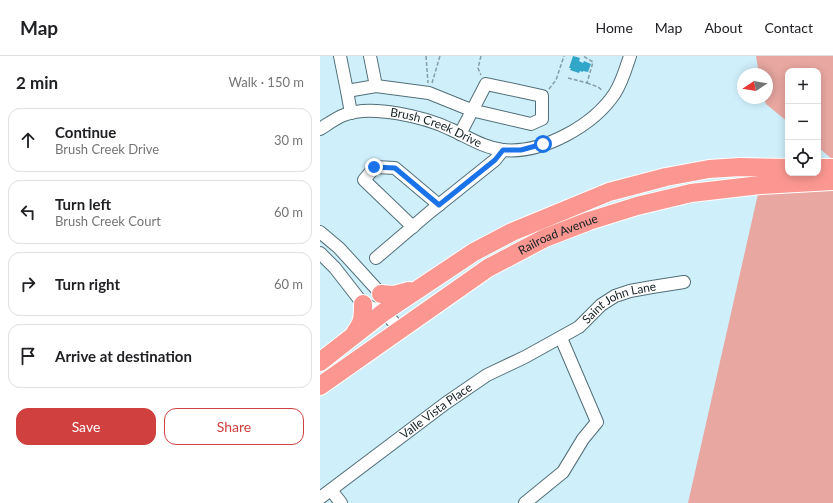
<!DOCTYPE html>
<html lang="en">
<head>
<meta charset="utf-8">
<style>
  body { margin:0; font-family:Lato,sans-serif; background:#f2f2f2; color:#202124 }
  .controls { position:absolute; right:12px; top:12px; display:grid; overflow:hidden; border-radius:8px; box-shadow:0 2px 10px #0003 }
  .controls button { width:36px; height:36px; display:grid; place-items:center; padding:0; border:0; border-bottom:1px solid #e0e0e0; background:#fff; color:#202124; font:20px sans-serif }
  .compass { position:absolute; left:417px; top:12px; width:36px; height:36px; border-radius:50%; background:#fff; box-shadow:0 2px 10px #0003; rotate:258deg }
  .stop { position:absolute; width:12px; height:12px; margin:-9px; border:3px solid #1a73e8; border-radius:50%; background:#fff }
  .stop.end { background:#1a73e8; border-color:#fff; box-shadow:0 1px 4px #0008 }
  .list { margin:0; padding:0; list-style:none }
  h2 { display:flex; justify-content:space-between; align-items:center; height:52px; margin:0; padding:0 16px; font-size:17px }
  h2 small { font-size:13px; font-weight:400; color:#757577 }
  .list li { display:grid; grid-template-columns:26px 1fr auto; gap:12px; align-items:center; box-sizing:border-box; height:64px; margin:0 8px 8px; padding:0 8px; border:1px solid #e0e0e0; border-radius:12px }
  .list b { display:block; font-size:15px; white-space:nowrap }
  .list p { margin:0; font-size:13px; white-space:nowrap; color:#757577 }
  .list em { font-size:13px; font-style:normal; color:#757577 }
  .actions { display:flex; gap:8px; padding:12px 16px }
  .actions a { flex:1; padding:9px 0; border:1px solid #cf403f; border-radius:12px; text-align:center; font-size:14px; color:#cf403f }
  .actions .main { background:#cf403f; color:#fff }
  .icon { flex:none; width:22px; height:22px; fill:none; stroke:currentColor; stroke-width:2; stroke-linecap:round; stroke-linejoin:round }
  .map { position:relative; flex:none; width:513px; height:447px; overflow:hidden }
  header { display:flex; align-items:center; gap:24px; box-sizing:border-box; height:56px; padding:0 20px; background:#fff; border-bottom:1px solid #e0e0e0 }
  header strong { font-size:19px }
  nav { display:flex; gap:22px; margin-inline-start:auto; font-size:14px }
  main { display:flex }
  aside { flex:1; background:#fff }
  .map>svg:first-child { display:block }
  .green { fill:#e9a7a1 }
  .water { fill:#30a6c9 }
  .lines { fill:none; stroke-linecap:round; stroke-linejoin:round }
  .minor-casing { stroke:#526f79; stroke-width:14 }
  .highway-casing { stroke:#fff; stroke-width:20 }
  .path { stroke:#859da6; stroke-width:1.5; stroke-dasharray:4 2; stroke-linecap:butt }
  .minor { stroke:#fff; stroke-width:12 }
  .highway { stroke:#fb9790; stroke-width:18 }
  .route { stroke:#1a73e8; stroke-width:5 }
  .labels { text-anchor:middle; stroke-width:4; stroke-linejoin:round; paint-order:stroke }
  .street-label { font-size:12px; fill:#131f23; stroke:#ecf9fd }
</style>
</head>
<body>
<header>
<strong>Map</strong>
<nav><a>Home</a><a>Map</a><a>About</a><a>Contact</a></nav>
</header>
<main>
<aside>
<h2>2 min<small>Walk · 150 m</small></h2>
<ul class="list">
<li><svg class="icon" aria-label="ahead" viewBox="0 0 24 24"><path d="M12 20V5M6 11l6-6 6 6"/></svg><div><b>Continue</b><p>Brush Creek Drive</p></div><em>30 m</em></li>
<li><svg class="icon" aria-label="left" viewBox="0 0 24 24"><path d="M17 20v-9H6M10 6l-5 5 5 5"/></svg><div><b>Turn left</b><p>Brush Creek Court</p></div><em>60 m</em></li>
<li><svg class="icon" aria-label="right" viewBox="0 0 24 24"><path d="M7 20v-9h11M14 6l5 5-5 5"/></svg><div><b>Turn right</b></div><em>60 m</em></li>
<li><svg class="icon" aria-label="arrive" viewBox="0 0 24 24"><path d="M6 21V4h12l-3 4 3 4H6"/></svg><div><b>Arrive at destination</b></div></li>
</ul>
<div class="actions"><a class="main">Save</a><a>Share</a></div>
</aside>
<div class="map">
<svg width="513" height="447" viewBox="0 0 513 447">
  <rect width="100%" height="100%" fill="#cfeffb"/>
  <g class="green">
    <polygon points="436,0 513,0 513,104 498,91 498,15 468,15 468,66 446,48 444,42 447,42 447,18 439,18"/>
    <polygon points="513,125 513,447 368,447 440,129"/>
  </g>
  <polygon class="water" points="253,0 260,2 259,5 263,7 264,5 271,8 268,16 263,15 263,16 260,15 259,17 250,14 251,12 249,12"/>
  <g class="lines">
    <defs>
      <g id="minor">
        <polyline points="20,0 27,35"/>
        <polyline points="50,0 56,30"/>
        <polyline points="31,57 27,35 56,30 109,37 151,54 211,68 222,63 222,40 166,28 140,78"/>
        <path id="s1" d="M0 73C8 68 16 62 24 59 51 48 105 61 130 73 148 81 164 92 183 94 223 98 274 69 295 37 302 26 306 12 310 0"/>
        <polyline points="93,171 44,124 55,111 75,112 119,149"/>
        <polyline points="0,176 19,192 41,216 61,238 62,245"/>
        <polyline points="0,197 15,212 43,248 64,256 80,273"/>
        <polyline points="56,202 110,156 175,104 183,94"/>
        <polyline points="11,434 21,447"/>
        <path id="s2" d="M0 442 126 347 167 319 205 301 259 271 281 249 295 240 310 235 332 231 364 226"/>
        <polyline points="205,447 243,416 263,383 277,366 241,282"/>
      </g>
      <g id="highway">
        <polyline points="498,112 513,112"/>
        <polyline points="61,238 74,239 89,235"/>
        <path d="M35 277C43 266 43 262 43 248"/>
        <polyline points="0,306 64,256 154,196 192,176 289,136 346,121 389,113 420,111 468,112"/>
        <path id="s3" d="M0 330 168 212 225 182 269 165 317 150 371 137 440 129 513 125"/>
      </g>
    </defs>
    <use href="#minor" class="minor-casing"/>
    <use href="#highway" class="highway-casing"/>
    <g class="path">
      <polyline points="106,0 108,27"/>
      <polyline points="161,0 158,12 161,19"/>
      <polyline points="248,22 267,27 273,6 263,0"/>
      <polyline points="112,27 120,0"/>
      <polyline points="267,27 278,31 283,35"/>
      <polyline points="229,33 236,24 244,0"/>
    </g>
    <use href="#minor" class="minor"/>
    <use href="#highway" class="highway"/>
  </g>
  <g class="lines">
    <polyline class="route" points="54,111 75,112 119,149 175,104 183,94 201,94 223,88"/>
  </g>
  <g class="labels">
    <g class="street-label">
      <text dy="4" stroke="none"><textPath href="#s1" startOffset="123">Brush Creek Drive</textPath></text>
      <text dy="4" stroke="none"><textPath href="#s3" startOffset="283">Railroad Avenue</textPath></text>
      <text dy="4" stroke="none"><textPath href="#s2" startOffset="360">Saint John Lane</textPath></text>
      <text dy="4" stroke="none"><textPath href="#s2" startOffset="145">Valle Vista Place</textPath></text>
    </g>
  </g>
</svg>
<div class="controls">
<button>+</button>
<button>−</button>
<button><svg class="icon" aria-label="locate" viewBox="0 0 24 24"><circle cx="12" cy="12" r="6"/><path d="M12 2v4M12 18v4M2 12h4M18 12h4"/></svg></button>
</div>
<svg class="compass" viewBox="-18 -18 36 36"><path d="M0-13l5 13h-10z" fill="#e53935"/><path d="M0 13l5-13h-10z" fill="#757577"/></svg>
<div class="stop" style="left:223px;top:88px"></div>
<div class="stop end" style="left:54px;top:111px"></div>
</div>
</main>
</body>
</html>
